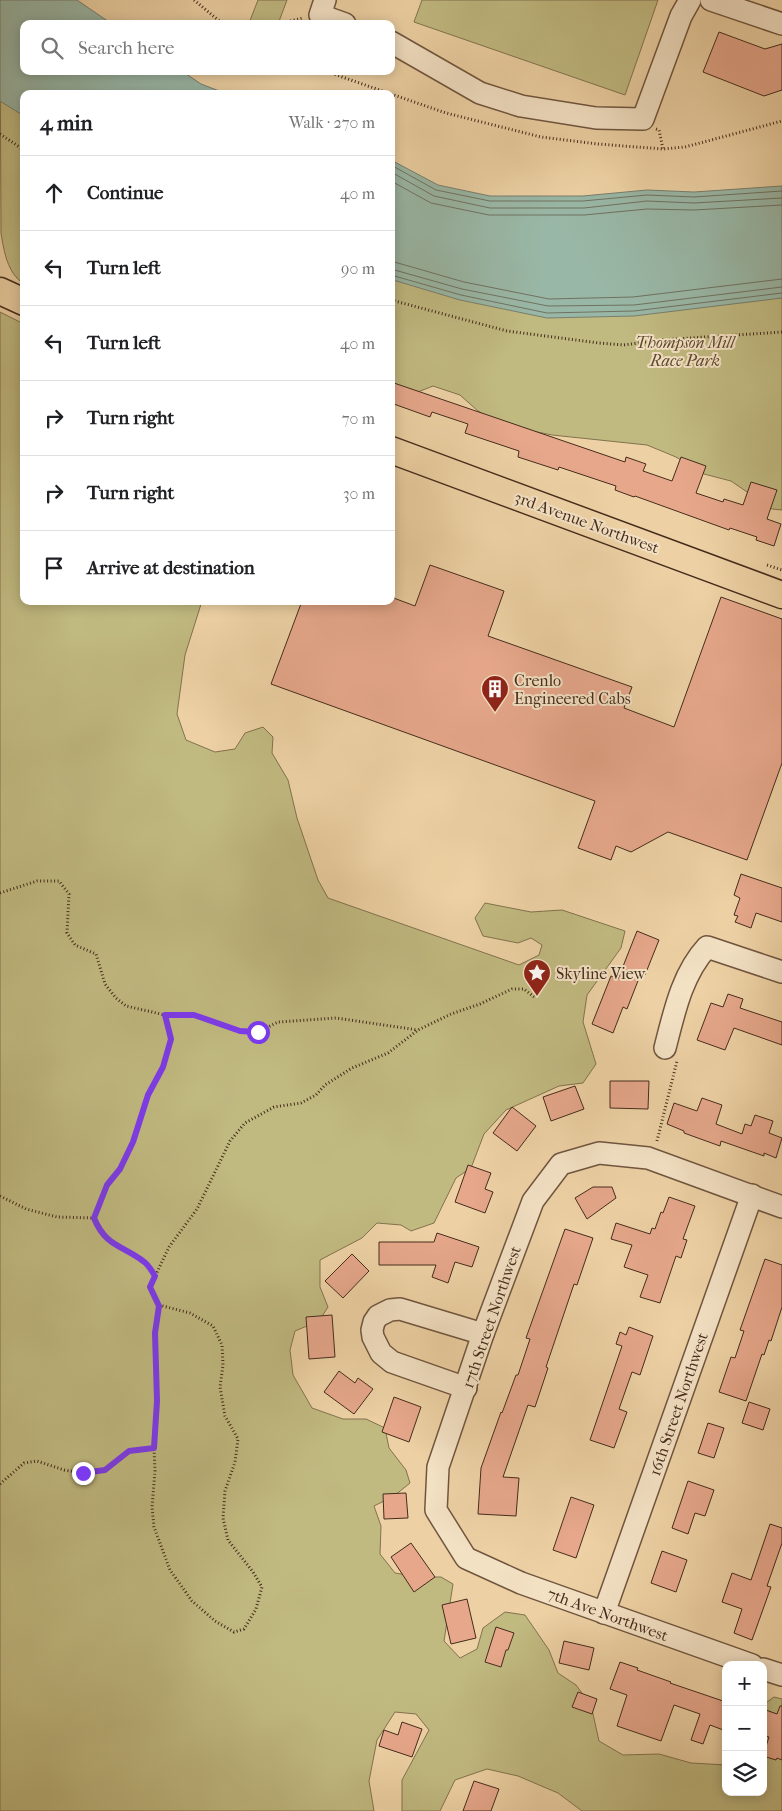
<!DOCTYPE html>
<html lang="en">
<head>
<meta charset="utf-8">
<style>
  body { margin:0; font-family:"IM FELL French Canon",serif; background:#f2f2f2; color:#202124 }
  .controls { position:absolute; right:15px; bottom:15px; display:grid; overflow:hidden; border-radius:10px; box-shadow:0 2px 12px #0003 }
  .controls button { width:45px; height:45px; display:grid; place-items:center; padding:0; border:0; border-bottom:1px solid #e0e0e0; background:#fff; color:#202124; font:25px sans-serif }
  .stop { position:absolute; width:15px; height:15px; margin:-11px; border:4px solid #7c3aed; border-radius:50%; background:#fff }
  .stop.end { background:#7c3aed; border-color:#fff; box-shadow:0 1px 5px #0008 }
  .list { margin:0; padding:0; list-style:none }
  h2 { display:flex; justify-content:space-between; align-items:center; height:65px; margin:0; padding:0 20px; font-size:21px }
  h2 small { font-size:16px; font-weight:400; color:#757577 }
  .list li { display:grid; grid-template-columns:32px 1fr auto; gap:15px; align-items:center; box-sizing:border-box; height:75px; padding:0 20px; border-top:1px solid #e0e0e0 }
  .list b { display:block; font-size:19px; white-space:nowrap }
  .list em { font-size:16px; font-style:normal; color:#757577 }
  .icon { flex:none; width:28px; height:28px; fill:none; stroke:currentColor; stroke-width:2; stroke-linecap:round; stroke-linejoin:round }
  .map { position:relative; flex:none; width:782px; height:1811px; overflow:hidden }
  .search { position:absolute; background:#fff; box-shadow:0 2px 12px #0003; left:20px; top:20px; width:375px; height:55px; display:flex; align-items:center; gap:12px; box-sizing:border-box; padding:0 18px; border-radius:10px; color:#757577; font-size:19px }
  .panel { position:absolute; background:#fff; box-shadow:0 2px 12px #0003; left:20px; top:90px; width:375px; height:515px; border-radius:10px }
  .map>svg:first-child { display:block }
  .green { fill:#c0b980; stroke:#83724e }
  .water { fill:#99b7a6; stroke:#787f6f }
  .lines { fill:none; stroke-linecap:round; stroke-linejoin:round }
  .shore { stroke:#707261; stroke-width:1 }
  .building { fill:#e6a78b; stroke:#462c1c }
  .minor-casing { stroke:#70553e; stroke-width:24 }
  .major-casing { stroke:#462c1c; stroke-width:29 }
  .path { stroke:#462c1c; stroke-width:3; stroke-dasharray:1 2.5; stroke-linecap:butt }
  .minor { stroke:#f3e1c4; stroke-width:21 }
  .major { stroke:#edd1a4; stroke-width:26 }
  .route { stroke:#7c3aed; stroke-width:6 }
  .labels { text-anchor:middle; stroke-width:4; stroke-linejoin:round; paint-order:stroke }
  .park-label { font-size:16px; font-style:italic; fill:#5e4830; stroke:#f3e1c4 }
  .street-label { font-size:16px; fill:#462c1c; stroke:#f3e1c4 }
  .poi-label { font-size:16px; fill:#462c1c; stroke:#f3e1c4; text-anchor:start }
</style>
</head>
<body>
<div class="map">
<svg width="782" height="1811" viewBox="0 0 782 1811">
  <rect width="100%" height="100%" fill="#edd1a4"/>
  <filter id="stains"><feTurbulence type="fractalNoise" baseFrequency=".004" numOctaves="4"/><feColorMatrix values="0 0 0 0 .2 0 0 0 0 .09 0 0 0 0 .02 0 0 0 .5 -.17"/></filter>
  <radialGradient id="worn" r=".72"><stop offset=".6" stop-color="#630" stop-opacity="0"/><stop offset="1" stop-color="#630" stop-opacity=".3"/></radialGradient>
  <g class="green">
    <polygon points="258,0 287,0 278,24 249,23"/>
    <polygon points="422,0 658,0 625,95 414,22"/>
    <path d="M0 22 24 71V284C7 273 4 251 1 233Z"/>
    <polygon points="391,220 782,237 782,510 772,509 731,481 704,474 676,457 647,445 552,435 503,425 478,411 460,395 433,386 405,397 391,389"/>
    <polygon points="0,312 24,324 24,601 202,601 185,655 177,714 186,740 215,752 235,749 245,733 263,727 273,737 272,753 288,780 297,818 318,880 328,898 519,965 539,955 542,945 531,938 518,943 483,936 475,918 485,903 531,912 562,910 625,931 621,948 587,995 583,1022 596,1064 583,1083 559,1086 506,1110 484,1134 471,1168 456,1178 434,1223 411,1231 401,1225 377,1223 362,1238 320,1260 320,1287 328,1307 319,1321 295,1331 290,1350 293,1375 312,1408 343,1419 366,1419 385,1428 389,1448 406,1470 410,1483 394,1496 374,1506 381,1526 380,1554 395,1573 418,1577 441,1577 453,1584 444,1641 460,1658 477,1649 483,1628 505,1612 525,1615 549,1650 558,1673 576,1685 591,1705 599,1741 623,1755 659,1754 691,1763 726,1765 726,1792 763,1792 763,1705 774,1697 782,1699 782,1811 582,1811 558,1793 518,1776 487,1769 455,1780 440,1811 402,1811 402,1780 429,1730 416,1714 395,1712 377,1740 369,1781 374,1811 0,1811"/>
  </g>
  <g class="water">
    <polygon points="0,0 77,0 112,24 24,24 24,71 182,71 201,84 227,94 24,94 24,116 0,101"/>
    <polygon points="391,160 438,185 490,196 583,196 647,190 694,192 782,186 782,298 634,316 547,318 460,300 393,280 391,279"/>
  </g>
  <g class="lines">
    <g class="shore">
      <polyline points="391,165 436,190 490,201 583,201 647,195 694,197 782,191"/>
      <polyline points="391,172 434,196 490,208 584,208 647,201 694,203 782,198"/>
      <polyline points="391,181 431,203 489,215 584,215 647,209 694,210 782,205"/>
      <polyline points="391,261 464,282 549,299 633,297 782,279"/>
      <polyline points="391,269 462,289 548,306 634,305 782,287"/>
      <polyline points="391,275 461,295 547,313 634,311 782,293"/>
    </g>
  </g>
  <g class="building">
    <polygon points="719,32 765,49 782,44 782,90 764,96 703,72"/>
    <polygon points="391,382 625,462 626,457 646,464 643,471 672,481 681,457 706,466 696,493 723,502 724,499 743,505 751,482 777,490 767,519 781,524 774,546 756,540 757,537 730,528 729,530 635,496 634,497 615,490 616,486 559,467 558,470 518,457 519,451 465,433 468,424 432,412 430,417 391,403"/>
    <polygon points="430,565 504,591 488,636 632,687 624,708 674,727 721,597 782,619 782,763 747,860 668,832 631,852 616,846 611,860 578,848 595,801 271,684 302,601 391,601 391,597 415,606"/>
    <polygon points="741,874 782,888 782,922 756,913 751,928 735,922 738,916 734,915 740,898 734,895"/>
    <polygon points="637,931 659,940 645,975 641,973 627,1009 623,1007 613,1033 592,1024 611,976 618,979"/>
    <polygon points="728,994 743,999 740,1008 782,1022 782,1045 734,1028 725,1050 697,1040 711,1003 723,1007"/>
    <polygon points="610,1081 649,1081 648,1109 610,1108"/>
    <polygon points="575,1086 584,1109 551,1121 543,1097"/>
    <polygon points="702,1098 722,1105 716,1124 742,1134 745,1124 751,1126 755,1115 773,1121 769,1133 782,1138 776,1158 764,1153 764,1156 721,1141 720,1146 684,1133 684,1131 667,1124 674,1103 697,1111"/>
    <polygon points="512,1107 536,1126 517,1151 493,1133"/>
    <polygon points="468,1165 491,1173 485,1189 493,1192 485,1213 455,1202"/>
    <polygon points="593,1187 612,1187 616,1198 587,1219 575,1198"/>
    <polygon points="669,1197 695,1206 683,1239 687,1240 681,1258 676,1256 660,1303 640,1297 648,1275 624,1267 632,1245 611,1239 616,1223 650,1234 652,1228 655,1229 661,1212 663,1213"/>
    <polygon points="565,1229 593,1238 577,1285 574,1284 546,1367 548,1368 535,1407 528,1405 503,1477 519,1478 516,1516 478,1514 481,1468 501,1412 502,1413 516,1375 518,1375 530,1339 526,1338"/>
    <polygon points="437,1233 479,1247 472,1267 455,1262 448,1283 432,1277 436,1265 379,1265 379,1242 434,1242"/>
    <polygon points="352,1254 369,1271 343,1298 325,1281"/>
    <polygon points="765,1259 782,1265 782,1307 771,1341 769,1340 764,1355 762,1354 746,1401 719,1392 731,1357 735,1358 744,1331 740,1330"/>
    <polygon points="332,1315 335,1357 309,1359 306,1317"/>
    <polygon points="629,1327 653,1336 640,1375 632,1372 619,1409 627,1412 614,1448 590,1440 622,1346 616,1344 620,1332 626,1335"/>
    <polygon points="339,1371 355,1383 358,1378 373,1389 354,1414 324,1392"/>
    <polygon points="394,1397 421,1407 409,1442 382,1432"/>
    <polygon points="749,1402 770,1409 763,1430 742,1423"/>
    <polygon points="708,1423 724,1428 714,1458 698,1453"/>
    <polygon points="688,1481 714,1490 705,1516 695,1513 688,1534 672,1528"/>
    <polygon points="406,1493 408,1518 384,1519 383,1494"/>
    <polygon points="571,1497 594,1505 576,1558 553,1550"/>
    <polygon points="770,1524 782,1528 782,1543 767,1586 771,1587 752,1640 734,1633 742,1609 722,1602 732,1573 751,1580"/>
    <polygon points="411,1543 435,1577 414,1592 391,1557"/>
    <polygon points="662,1551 687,1560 676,1592 651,1583"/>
    <polygon points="467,1599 476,1638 451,1644 442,1605"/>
    <polygon points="496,1627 514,1633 508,1650 506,1650 501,1667 485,1662"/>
    <polygon points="564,1641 594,1648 589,1670 559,1663"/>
    <polygon points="620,1662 638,1668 637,1670 671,1682 670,1683 726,1702 726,1731 710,1725 703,1744 691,1740 700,1714 674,1705 661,1741 617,1726 627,1695 610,1689"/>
    <polygon points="578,1692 597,1699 592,1714 572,1707"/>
    <polygon points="780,1706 782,1706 782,1760 777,1758 776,1760 763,1756 769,1737 763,1735 763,1709 777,1714"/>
    <polygon points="402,1722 422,1729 412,1757 379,1746 384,1730 398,1735"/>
    <polygon points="474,1781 499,1789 491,1811 463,1811"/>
  </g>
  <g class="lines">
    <defs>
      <g id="minor">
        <polyline points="325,0 320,15 345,24"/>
        <polyline points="711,0 782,24"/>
        <polyline points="391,42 480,93 521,106 596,118 643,119 681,16 690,0"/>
        <path d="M665 1048C674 1013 682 974 707 947L782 972"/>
        <polyline points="466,1388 392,1362 381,1353 373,1337 372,1330 374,1322 378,1316 390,1310 400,1309 483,1334"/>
        <polyline points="604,1613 752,1195"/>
        <polyline points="752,1665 521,1583 466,1558 436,1510 438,1467 483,1334 533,1201 561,1164 599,1153 648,1158 782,1207"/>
        <polyline points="763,1669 782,1675"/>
      </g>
      <g id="major">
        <polyline points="0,291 24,302"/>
        <polyline points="391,450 782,595"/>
      </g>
    </defs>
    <use href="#minor" class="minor-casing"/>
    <use href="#major" class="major-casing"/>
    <g class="path">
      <polyline points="194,0 223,24"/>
      <polyline points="289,24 290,21 303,18"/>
      <polyline points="325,71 391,94"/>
      <polyline points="391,94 446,113 541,137 598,144 663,149 685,147 782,121"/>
      <polyline points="656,129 659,130 663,149"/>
      <polyline points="0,134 24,150"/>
      <polyline points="391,300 507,331 599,343 624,345 660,340 782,332"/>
      <polyline points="767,565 782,570"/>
      <polyline points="0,893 37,881 59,881 69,894 67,933 75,945 96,954 105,984 116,998 126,1006 165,1015 194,1015 240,1031 258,1032 278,1022 336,1018 418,1030"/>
      <polyline points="657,1141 677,1061"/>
      <path d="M0 1196 26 1209 57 1217 94 1218C106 1247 122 1245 143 1261 148 1264 152 1271 155 1276"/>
      <polyline points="94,1218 107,1185 120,1169 133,1142 148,1095 163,1067 171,1039 165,1015"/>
      <polyline points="159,1305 190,1313 213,1326 222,1345 223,1365 220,1387 225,1416 238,1439 235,1462 225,1491 223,1518 228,1540 253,1572 262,1587 256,1609 244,1629 234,1632 215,1621 192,1601 170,1570 154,1527 152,1507 155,1471 154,1448 157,1401 155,1333 159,1305 150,1287 169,1247 197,1209 230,1141 245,1123 274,1107 301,1103 316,1095 325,1085 352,1068 388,1053 418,1030 451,1014 480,1004 512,989 524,989 534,997"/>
      <polyline points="0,1484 24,1463 37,1461 64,1470 83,1473 105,1470 129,1451 154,1448"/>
    </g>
    <use href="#minor" class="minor"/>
    <use href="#major" class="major"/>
  </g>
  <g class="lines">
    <path class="route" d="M83 1473 105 1470 129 1451 154 1448 157 1401 155 1333 159 1306 150 1287 155 1276C152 1271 148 1264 143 1261 122 1245 106 1247 94 1218L107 1185 120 1169 133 1142 148 1095 163 1067 171 1039 165 1015H194L240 1031 258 1032"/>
  </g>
  <defs>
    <symbol id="building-pin" viewBox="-11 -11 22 30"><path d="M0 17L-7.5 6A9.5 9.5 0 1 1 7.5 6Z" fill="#8f2418" stroke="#f3e1c4"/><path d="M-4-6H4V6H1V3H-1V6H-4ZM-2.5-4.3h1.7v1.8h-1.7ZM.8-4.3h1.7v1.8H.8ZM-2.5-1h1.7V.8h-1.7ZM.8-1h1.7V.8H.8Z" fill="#fff"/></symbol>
    <symbol id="sight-pin" viewBox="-11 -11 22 30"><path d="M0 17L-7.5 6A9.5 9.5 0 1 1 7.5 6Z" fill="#8f2418" stroke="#f3e1c4"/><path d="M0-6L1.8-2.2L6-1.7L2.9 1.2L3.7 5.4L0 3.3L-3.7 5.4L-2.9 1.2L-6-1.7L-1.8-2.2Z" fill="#fff"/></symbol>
  </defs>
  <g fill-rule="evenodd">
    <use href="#building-pin" x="479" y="673" width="32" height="43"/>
    <use href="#sight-pin" x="521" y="957" width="32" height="43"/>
  </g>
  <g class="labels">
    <g class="park-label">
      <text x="685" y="348">Thompson Mill<tspan x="685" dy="18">Race Park</tspan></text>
    </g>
    <g class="street-label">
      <text transform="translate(587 522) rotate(20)" y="6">3rd Avenue Northwest</text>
      <text transform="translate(491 1317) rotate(-71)" y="6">17th Street Northwest</text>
      <text transform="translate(678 1404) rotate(-71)" y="6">16th Street Northwest</text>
      <text transform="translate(608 1614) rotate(20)" y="6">7th Ave Northwest</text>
    </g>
    <g class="poi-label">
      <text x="514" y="686">Crenlo<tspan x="514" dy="18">Engineered Cabs</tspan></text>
      <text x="556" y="979">Skyline View</text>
    </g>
  </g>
  <rect width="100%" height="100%" filter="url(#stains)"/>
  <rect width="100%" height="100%" fill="url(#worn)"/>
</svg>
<div class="controls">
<button>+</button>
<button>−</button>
<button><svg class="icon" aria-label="layers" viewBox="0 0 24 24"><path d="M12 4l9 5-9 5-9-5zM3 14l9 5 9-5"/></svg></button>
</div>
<div class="stop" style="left:258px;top:1032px"></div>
<div class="stop end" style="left:83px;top:1473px"></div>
<div class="search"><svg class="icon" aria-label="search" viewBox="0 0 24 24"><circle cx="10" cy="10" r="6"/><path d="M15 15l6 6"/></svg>Search here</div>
<section class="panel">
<h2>4 min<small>Walk · 270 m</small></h2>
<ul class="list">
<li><svg class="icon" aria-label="ahead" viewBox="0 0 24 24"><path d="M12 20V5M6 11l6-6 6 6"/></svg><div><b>Continue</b></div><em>40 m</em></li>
<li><svg class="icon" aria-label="left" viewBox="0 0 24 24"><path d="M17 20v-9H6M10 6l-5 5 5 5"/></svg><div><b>Turn left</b></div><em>90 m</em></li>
<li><svg class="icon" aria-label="left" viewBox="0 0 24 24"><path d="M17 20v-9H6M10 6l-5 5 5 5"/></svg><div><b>Turn left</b></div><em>40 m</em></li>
<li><svg class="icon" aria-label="right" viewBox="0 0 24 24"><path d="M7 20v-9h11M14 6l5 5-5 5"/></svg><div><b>Turn right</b></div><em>70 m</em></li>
<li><svg class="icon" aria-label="right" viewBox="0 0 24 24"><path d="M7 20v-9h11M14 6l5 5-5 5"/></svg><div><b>Turn right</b></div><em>30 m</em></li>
<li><svg class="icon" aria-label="arrive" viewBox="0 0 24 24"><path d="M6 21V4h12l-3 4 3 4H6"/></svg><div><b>Arrive at destination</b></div></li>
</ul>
</section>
</div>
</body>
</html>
